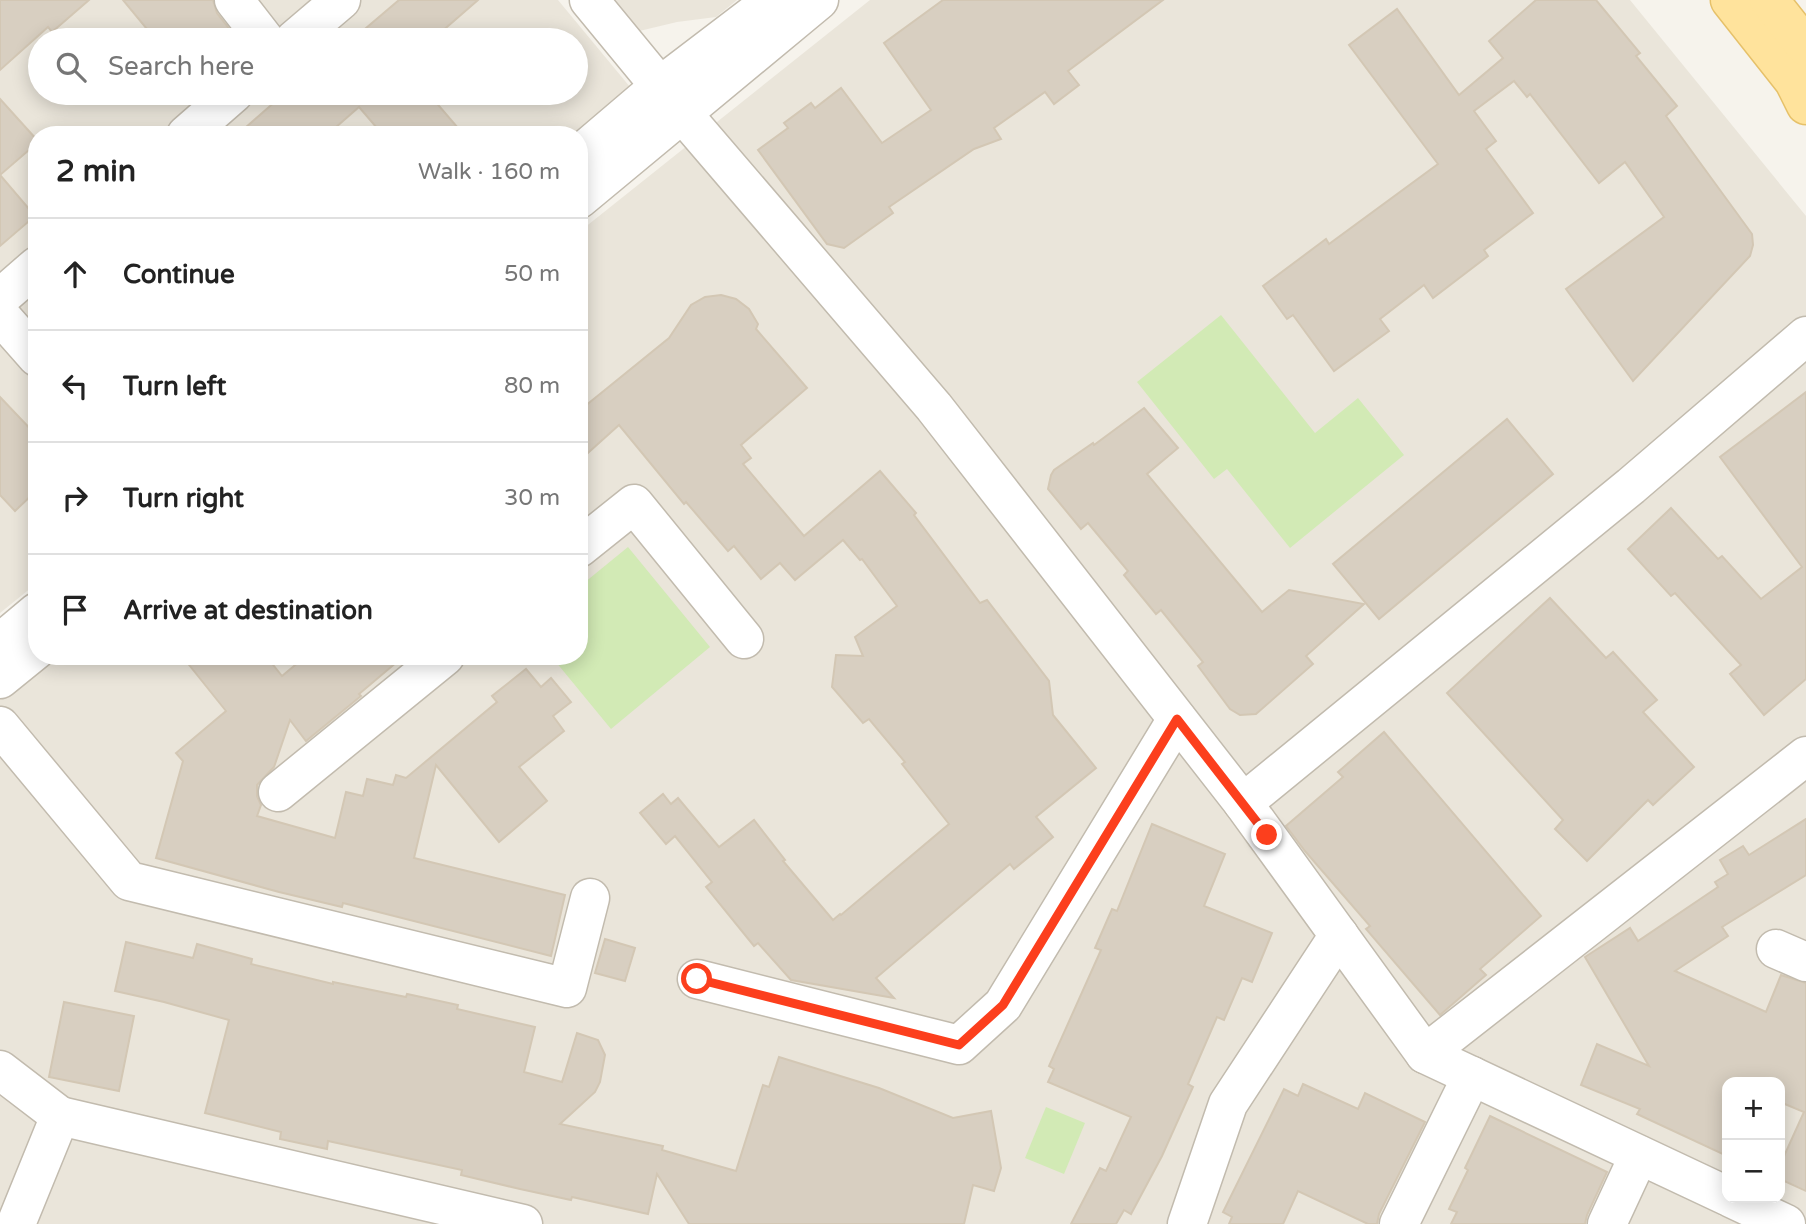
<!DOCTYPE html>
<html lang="en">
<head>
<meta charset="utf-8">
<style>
  body { margin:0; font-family:"Varela Round",sans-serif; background:#f2f2f2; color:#222 }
  .controls { position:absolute; right:21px; bottom:21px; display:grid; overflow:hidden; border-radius:14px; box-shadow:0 4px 18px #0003 }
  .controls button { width:63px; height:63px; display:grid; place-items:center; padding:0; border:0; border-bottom:2px solid #e0e0e0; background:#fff; color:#222; font:35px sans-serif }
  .stop { position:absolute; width:21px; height:21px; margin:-16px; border:5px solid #fc3f1d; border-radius:50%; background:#fff }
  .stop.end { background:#fc3f1d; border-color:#fff; box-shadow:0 2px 7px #0008 }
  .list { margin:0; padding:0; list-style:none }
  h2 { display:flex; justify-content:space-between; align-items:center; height:91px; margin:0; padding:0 28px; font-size:30px }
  h2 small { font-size:23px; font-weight:400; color:#767676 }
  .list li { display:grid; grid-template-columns:46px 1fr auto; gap:21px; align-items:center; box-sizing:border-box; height:112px; padding:0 28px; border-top:2px solid #e0e0e0 }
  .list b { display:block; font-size:26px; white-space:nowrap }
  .list em { font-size:23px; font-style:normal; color:#767676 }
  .icon { flex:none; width:38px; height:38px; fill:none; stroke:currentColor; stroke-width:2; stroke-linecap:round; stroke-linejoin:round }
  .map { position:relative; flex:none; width:1806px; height:1224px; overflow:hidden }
  .search { position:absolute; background:#fff; box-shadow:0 4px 18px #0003; left:28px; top:28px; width:560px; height:77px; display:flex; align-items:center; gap:18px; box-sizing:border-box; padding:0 24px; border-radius:38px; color:#767676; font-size:26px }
  .panel { position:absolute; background:#fff; box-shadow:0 4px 18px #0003; left:28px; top:126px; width:560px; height:539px; border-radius:28px }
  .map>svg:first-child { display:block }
  .residential { fill:#eae5da; fill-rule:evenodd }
  .green { fill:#d2eab5 }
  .building { fill:#d8cfc1; stroke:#d3c7b4; stroke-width:2 }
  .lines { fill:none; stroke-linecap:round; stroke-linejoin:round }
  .minor-casing { stroke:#c2bbae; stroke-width:41 }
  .major-casing { stroke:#e6c16a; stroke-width:41 }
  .minor { stroke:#fff; stroke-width:38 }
  .major { stroke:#ffe39c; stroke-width:38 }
  .route { stroke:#fc3f1d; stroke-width:9 }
</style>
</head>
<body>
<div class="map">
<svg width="1806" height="1224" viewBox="0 0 1806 1224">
  <rect width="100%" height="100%" fill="#f6f3ec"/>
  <g class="residential">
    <path d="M0 0H558L635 93 579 135H37V583L0 613ZM40 40H576V93H40Z"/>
    <polygon points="605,0 737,0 716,17 677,22 631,33"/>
    <path d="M870 0H1630L1806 216V1224H0V699L53 656H579V232ZM1727 1082H1780V1198H1727Z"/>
  </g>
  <g class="green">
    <polygon points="1221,315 1315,433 1358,398 1404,455 1290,548 1227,469 1214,479 1137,382"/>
    <polygon points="628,547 710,647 611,729 551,656 579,656 579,587"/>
    <polygon points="1046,1107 1085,1123 1064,1174 1025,1158"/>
  </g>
  <g class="building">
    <polygon points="0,0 89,0 52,32 48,27 0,70"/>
    <polygon points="123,0 213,0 217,13 238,40 156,40"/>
    <polygon points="399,0 478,0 432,40 352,40"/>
    <polygon points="943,0 1163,0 1068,71 1079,85 1054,104 1045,92 994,128 1001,139 974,149 889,207 893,213 844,248 827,244 758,150 788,128 784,123 811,103 815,108 841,88 882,143 931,110 884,43"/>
    <polygon points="1536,0 1596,0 1640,53 1636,56 1677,106 1666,116 1752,234 1753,245 1750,256 1633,381 1566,289 1664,217 1625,162 1599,183 1530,94 1527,97 1514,81 1474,111 1496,141 1486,149 1533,213 1484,250 1488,256 1433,298 1424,285 1380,319 1389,331 1334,371 1293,315 1287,319 1263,286 1326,239 1329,244 1438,164 1349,45 1397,9 1459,95 1503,58 1489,41"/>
    <polygon points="285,93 428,93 464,135 383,135 359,107 327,135 237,135"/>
    <polygon points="0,99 37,140 37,143 0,175"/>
    <polygon points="0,175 35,216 0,246"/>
    <polygon points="721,295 736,299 749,309 758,324 756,329 807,388 741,445 751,458 743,464 804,536 880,471 916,513 914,515 980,603 987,600 1049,681 1053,715 1096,768 1036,817 1053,837 1014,869 1010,864 876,978 894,998 791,980 758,943 754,946 706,887 712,882 675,836 666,844 640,813 663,794 671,804 678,798 719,847 754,820 785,860 783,861 833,920 840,914 841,915 949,824 902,764 905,762 869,719 863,723 832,687 836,655 863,656 855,637 897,606 862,559 860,560 843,540 795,580 780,563 761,579 734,546 728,551 686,502 684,504 619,425 579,461 579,411 669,338 691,305 705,297"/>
    <polygon points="1806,392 1806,679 1764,715 1730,674 1741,665 1675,593 1671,596 1628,549 1671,508 1718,559 1722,556 1761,599 1802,567 1720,457"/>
    <polygon points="0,397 37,436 37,490 15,511 0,495"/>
    <polygon points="1144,408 1178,448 1147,474 1262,612 1289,590 1364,604 1306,656 1313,664 1256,714 1240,715 1230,709 1198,666 1203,662 1161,610 1156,614 1124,575 1128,571 1088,523 1081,529 1048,489 1051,475 1054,470 1093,443 1094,445"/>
    <polygon points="1507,419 1553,474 1379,619 1333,564"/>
    <polygon points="1550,598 1606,658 1613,652 1657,700 1643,712 1694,767 1653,805 1648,800 1587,861 1555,829 1563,820 1447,693"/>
    <polygon points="182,656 266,656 282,676 306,656 404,656 359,694 361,696 306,741 290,720 274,767 257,785 257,796 261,805 257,816 335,838 346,792 363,796 367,779 393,785 396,775 406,778 497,702 492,696 526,669 541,687 551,678 571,702 553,716 564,731 519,767 547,801 499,842 436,765 414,858 565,895 551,956 343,903 342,907 279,892 156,858 183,761 176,753 226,711"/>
    <polygon points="1384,732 1541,916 1480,969 1486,975 1440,1015 1366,929 1370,926 1305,851 1286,826 1343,777 1338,772"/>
    <polygon points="1806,819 1806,875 1722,927 1728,936 1675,971 1766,1012 1781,975 1806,983 1806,1191 1780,1179 1780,1165 1804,1112 1780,1102 1780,1082 1727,1082 1727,1156 1637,1114 1640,1109 1581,1085 1597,1044 1649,1066 1585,957 1630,928 1638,941 1718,887 1715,882 1728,874 1720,860 1743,846 1749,855"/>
    <polygon points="1152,824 1225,854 1204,906 1272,933 1252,982 1242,978 1224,1020 1217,1017 1188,1084 1193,1087 1162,1156 1131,1214 1124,1210 1116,1224 1071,1224 1100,1168 1106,1171 1131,1117 1048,1082 1054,1069 1049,1066 1101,950 1095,948 1112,909 1117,911"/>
    <polygon points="605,939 635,948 625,981 595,973"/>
    <polygon points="126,942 193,958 197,944 252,959 251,964 333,984 333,982 406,997 407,994 458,1005 457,1009 535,1027 524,1072 562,1082 577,1033 598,1040 605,1055 600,1082 595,1092 560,1124 663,1146 662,1150 736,1171 763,1085 769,1087 779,1057 879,1088 953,1118 991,1111 1001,1168 994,1191 973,1185 964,1224 689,1224 657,1174 648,1214 572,1197 571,1200 520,1189 461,1175 462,1170 328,1141 327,1149 280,1139 281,1132 205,1113 229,1020 164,1002 115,991"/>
    <polygon points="64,1002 134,1016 119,1091 49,1077"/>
    <polygon points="1303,1084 1358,1109 1365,1093 1425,1122 1379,1214 1377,1224 1368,1224 1298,1191 1283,1224 1229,1224 1232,1217 1223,1212 1284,1089 1298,1096"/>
    <polygon points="1490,1116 1607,1172 1587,1215 1585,1224 1451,1224 1457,1212 1449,1209 1468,1170 1465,1168"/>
  </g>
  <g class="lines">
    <defs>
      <g id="minor">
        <polyline points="234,0 265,40"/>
        <polyline points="589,0 682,113 934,407 1243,803 1631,486 1806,336"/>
        <polyline points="294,40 341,0"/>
        <polyline points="186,135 234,93"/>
        <polyline points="579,155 660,86 773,0"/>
        <polyline points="579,199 819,0"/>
        <polyline points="0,298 37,266"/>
        <polyline points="0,315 37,357"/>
        <polyline points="579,548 634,504 744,639"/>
        <polyline points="0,643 37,612"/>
        <polyline points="0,679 37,649"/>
        <polyline points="0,726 129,881 567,988 590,898"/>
        <polyline points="278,792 445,656"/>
        <polyline points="1243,803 1425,1054 1727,1196"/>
        <polyline points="1776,949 1806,962"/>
        <polyline points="697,979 959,1045 1003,1005 1177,719"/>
        <polyline points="1425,1054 1806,756"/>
        <polyline points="0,1070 60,1116 16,1224"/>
        <polyline points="60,1116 523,1224"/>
        <polyline points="1731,1198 1786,1224"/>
        <polyline points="1187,1224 1228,1104 1339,935"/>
        <polyline points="1399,1224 1472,1076"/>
        <polyline points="1607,1224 1639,1155"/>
      </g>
      <g id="major">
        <polyline points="1730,0 1794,81 1806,105"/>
        <polyline points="1769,0 1806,47"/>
      </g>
    </defs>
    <use href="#minor" class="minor-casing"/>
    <use href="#major" class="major-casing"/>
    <use href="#minor" class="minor"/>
    <use href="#major" class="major"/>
  </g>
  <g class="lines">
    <polyline class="route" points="697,979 959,1045 1003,1005 1177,719 1267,835"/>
  </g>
</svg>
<div class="controls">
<button>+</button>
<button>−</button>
</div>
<div class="stop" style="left:697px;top:979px"></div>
<div class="stop end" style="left:1267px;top:835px"></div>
<div class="search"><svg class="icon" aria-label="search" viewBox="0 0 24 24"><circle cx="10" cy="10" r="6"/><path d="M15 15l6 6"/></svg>Search here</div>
<section class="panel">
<h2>2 min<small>Walk · 160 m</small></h2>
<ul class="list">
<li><svg class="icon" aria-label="ahead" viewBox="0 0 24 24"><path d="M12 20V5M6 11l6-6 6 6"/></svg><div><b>Continue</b></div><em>50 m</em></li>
<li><svg class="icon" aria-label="left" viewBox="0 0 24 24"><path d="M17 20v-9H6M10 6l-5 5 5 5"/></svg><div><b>Turn left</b></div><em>80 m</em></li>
<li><svg class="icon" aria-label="right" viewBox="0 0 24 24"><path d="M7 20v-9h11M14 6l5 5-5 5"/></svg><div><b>Turn right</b></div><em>30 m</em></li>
<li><svg class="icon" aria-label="arrive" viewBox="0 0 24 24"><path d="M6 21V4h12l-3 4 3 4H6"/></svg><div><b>Arrive at destination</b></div></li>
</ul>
</section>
</div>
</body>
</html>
